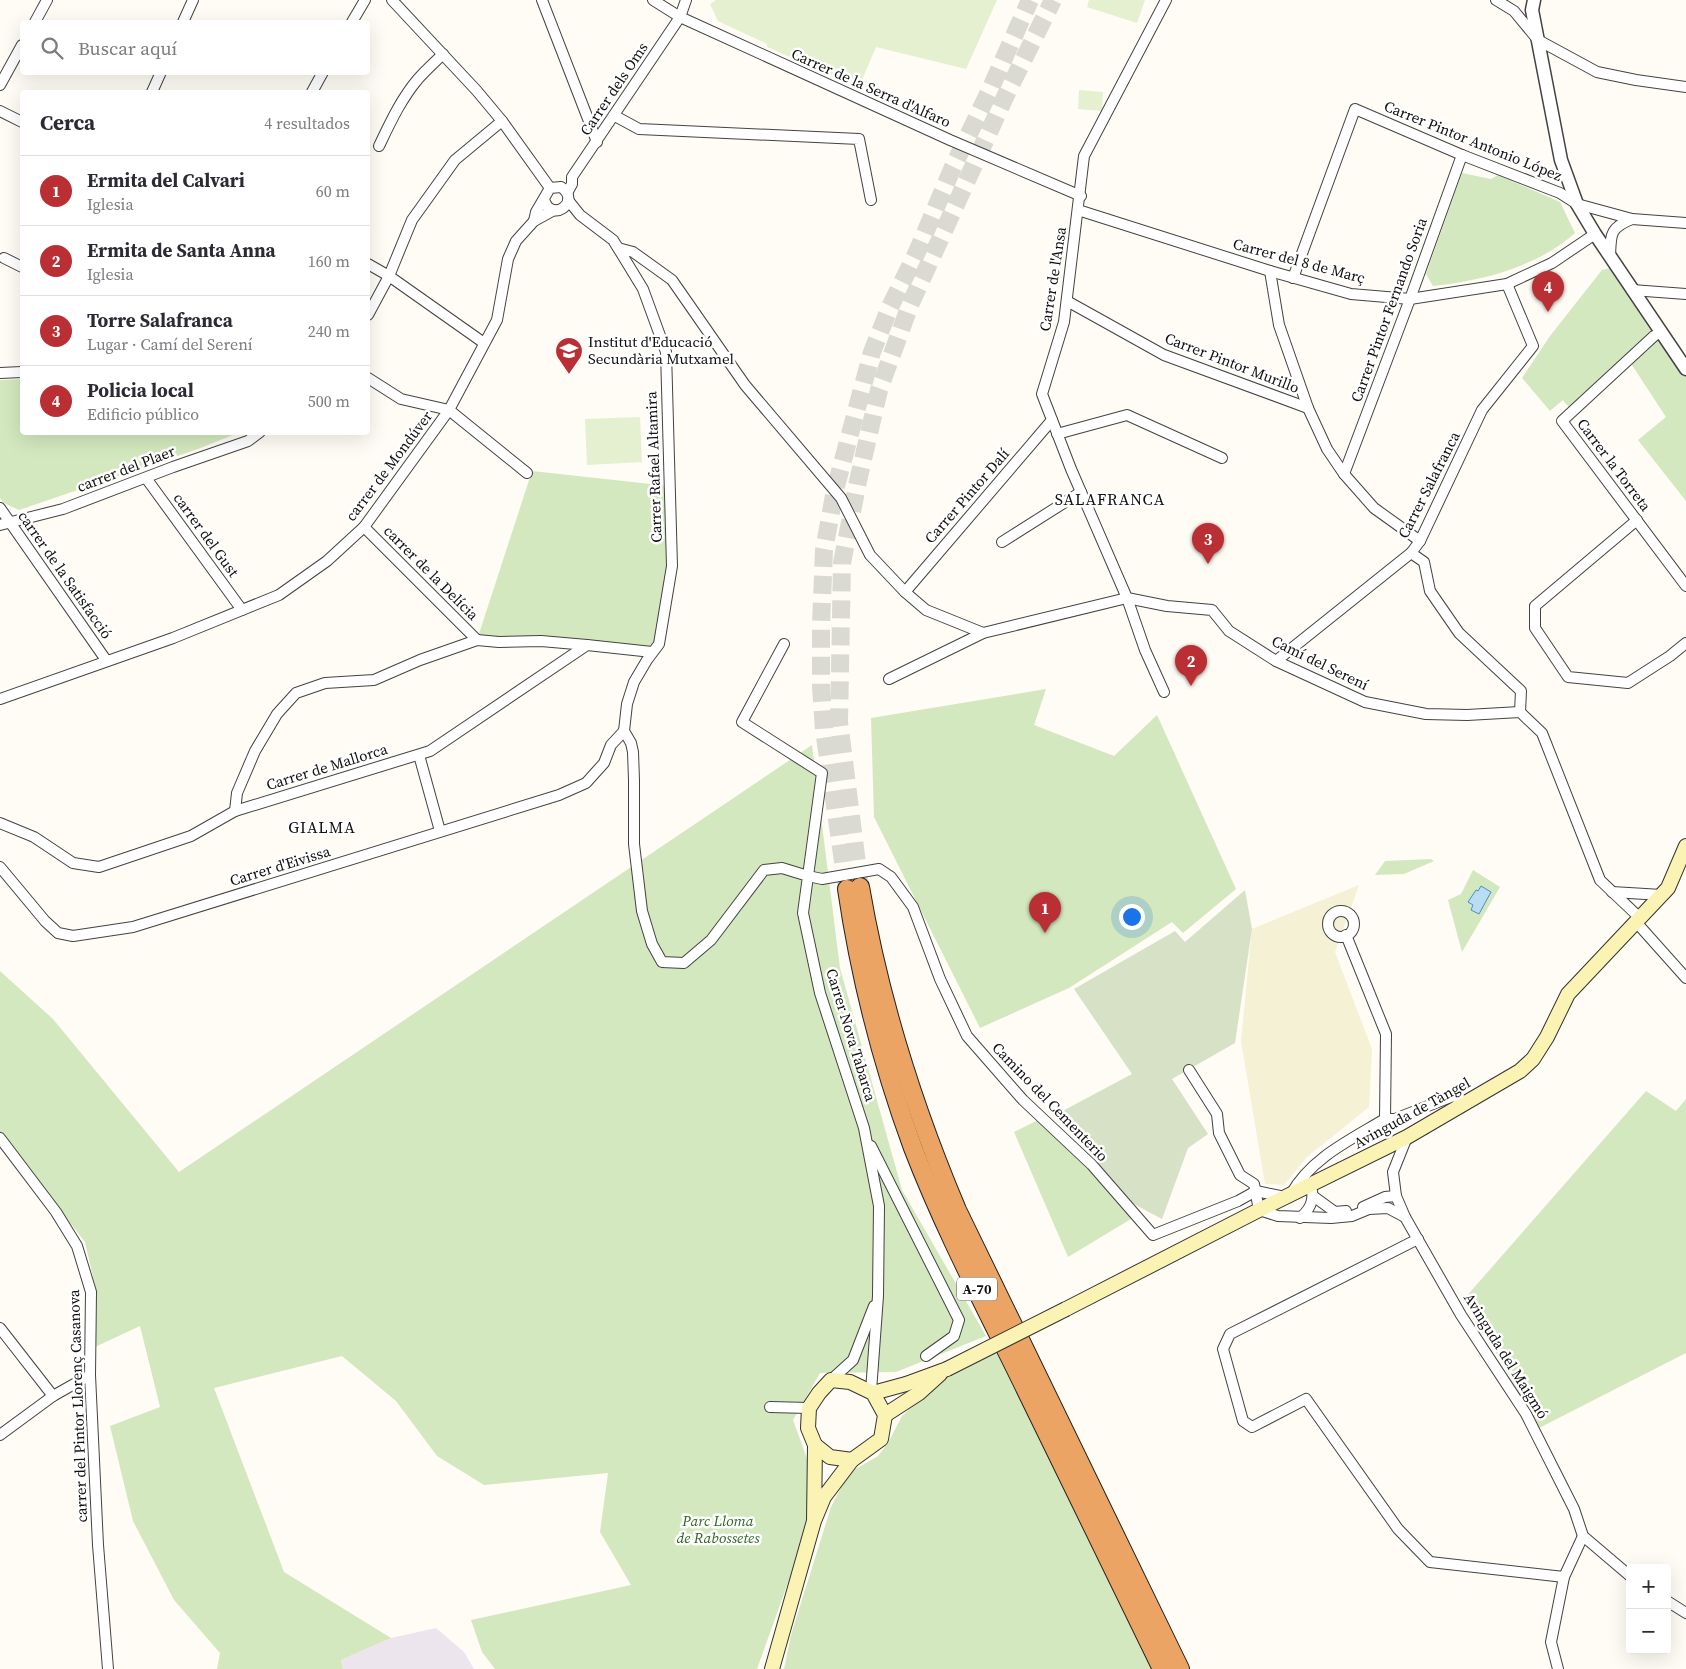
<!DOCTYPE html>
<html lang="es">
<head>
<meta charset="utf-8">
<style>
  body { margin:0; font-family:"Source Serif 4",serif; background:#f2f2f3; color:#2b2b33 }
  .controls { position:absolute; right:15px; bottom:15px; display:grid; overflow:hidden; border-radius:5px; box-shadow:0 5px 20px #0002 }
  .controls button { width:45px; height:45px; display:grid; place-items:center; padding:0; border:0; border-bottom:1px solid #e1e1e2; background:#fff; color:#2b2b33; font:25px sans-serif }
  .you { position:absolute; left:1131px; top:916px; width:18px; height:18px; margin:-12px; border:4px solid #fff; border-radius:50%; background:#1a73e8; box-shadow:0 0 0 8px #1a73e833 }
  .badge { display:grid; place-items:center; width:32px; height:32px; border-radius:50%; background:#b92f33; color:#fff; font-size:16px; font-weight:700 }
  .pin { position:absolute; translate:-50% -41px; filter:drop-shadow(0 1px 2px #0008) }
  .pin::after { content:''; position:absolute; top:26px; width:18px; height:15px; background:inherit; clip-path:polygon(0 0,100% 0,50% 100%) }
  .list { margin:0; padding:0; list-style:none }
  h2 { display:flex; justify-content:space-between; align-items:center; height:65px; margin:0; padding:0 20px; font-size:21px }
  h2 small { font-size:16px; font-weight:400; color:#7c7c81 }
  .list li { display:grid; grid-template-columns:32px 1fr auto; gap:15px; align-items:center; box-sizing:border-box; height:70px; padding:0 20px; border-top:1px solid #e1e1e2 }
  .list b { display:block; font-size:19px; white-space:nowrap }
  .list p { margin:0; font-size:16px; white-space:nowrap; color:#7c7c81 }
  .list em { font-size:16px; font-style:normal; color:#7c7c81 }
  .icon { flex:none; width:28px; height:28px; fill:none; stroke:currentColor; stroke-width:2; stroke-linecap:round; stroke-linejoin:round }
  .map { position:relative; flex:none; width:1686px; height:1669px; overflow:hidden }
  .search { position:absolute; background:#fff; box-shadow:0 5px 20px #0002; left:20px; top:20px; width:350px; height:55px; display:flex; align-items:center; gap:12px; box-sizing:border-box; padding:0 18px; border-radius:5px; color:#7c7c81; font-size:19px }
  .panel { position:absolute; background:#fff; box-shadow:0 5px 20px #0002; left:20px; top:90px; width:350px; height:345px; border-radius:5px }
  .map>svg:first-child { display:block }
  .industrial { fill:#ede5ee }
  .farmland { fill:#f4f1d4 }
  .green { fill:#d3e8be }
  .cemetery { fill:#d7e1c5 }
  .pitch { fill:#e4f0d0 }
  .water { fill:#bbddf3; stroke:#4691c6 }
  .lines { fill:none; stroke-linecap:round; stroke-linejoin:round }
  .motorway-tunnel { stroke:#dad9d2; stroke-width:18; stroke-dasharray:18 9; stroke-linecap:butt }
  .minor-casing { stroke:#434343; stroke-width:12 }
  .tertiary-casing { stroke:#434343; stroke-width:15 }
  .secondary-casing { stroke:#323232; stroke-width:16 }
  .motorway-casing { stroke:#212121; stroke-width:20 }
  .minor { stroke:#fff; stroke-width:10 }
  .tertiary { stroke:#fff; stroke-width:12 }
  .secondary { stroke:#faf3b3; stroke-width:14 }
  .motorway { stroke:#eca464; stroke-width:18 }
  .secondary-bridge-casing { stroke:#323232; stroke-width:16; stroke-linecap:butt }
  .secondary-bridge { stroke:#faf3b3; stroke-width:14 }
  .labels { text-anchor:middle; stroke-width:5; stroke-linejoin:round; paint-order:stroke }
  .shield { fill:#fff; stroke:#585858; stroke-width:1 }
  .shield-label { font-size:14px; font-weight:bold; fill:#101010 }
  .street-label { font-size:15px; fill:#101010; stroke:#fff }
  .poi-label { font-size:15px; fill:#101010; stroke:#fff; text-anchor:start }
  .park-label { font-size:15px; font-style:italic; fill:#306523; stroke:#fff }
  .neighbourhood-label { font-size:16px; letter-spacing:1px; fill:#101010; stroke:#fff }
</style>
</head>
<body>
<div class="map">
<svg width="1686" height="1669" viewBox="0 0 1686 1669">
  <rect width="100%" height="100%" fill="#fefcf4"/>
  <polygon class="industrial" points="436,1628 464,1652 474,1669 343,1669 341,1660 391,1638"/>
  <polygon class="farmland" points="1359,885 1335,952 1372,1049 1369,1107 1307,1157 1284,1185 1265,1184 1241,1041 1252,929"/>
  <g class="green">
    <path d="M1462 173 1491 179 1498 175 1560 202 1575 233C1537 267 1482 281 1433 286L1426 274Z"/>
    <polygon points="1610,268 1654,336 1661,332 1686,369 1686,501 1638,440 1666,417 1628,359 1572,411 1563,400 1550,411 1522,378 1550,336 1602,270"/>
    <polygon points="22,379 22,432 238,433 198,449 19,510 4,503 0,498 0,380"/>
    <polygon points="532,471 669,486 672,566 652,652 477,640"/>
    <polygon points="1046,689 1034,725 1114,756 1157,715 1236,889 1183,933 1172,922 1069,988 980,1028 874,817 871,718"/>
    <polygon points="812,745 840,968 902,1190 986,1336 896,1372 820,1373 793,1420 809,1464 807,1517 791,1574 757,1669 495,1669 482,1652 471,1620 631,1585 600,1532 608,1473 484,1485 437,1456 396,1401 342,1356 214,1388 284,1572 391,1638 341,1660 343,1669 217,1669 220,1653 174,1600 133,1521 110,1426 160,1407 140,1326 95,1347 97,1294 85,1242 0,1133 0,971 53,1019 179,1172"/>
    <polygon points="1431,859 1434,861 1404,874 1375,875 1385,861"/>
    <polygon points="1473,870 1500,887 1462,952 1448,900 1461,894"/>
    <polygon points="1646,1091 1676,1111 1686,1099 1686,1353 1539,1428 1465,1298"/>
    <polygon points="1042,1118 1136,1216 1068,1257 1014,1132"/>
    <polygon points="999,1348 1153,1669 784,1669 791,1635 831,1507 845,1480 854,1470 878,1456 888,1443 902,1416 922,1397 950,1376 955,1368"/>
  </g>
  <polygon class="cemetery" points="1245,890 1252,929 1235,1043 1172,1079 1208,1134 1188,1148 1162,1219 1130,1202 1057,1114 1132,1074 1074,989 1175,931 1185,942"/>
  <g class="pitch">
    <polygon points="715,0 997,0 966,69 876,47 859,87 767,47 767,44 718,21 710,4 715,1"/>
    <polygon points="1089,0 1145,0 1137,23 1087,7"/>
    <polygon points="1079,90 1103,92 1102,111 1078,109"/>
    <polygon points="640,417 642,462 587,465 585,419"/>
  </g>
  <polygon class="water" points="1481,886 1491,892 1479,914 1471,910 1473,905 1468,902 1476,890 1478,891"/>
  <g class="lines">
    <g class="motorway-tunnel">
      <polyline points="860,887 839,722 842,563 858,481 879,390 910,305 1005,97 1053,0"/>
      <polyline points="847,889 824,730 821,686 821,625 824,550 835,490 872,352 890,307 917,252 953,167 989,92 1030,0"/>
    </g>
    <defs>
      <g id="minor">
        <polyline points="392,0 477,91 502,121 550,188"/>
        <polyline points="542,0 597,142"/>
        <polyline points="653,0 680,17 950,140 1081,196"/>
        <polyline points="1496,0 1514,11 1538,40 1597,72 1636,80 1686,87"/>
        <polyline points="35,22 47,0"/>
        <polyline points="183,22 193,0"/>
        <polyline points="352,22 365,0"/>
        <polyline points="0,85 22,45"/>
        <polyline points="152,92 161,72"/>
        <polyline points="312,92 323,72"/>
        <polyline points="0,111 22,122"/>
        <polyline points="615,116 639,129 859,139 871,200"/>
        <path d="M379 146C390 123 401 99 418 79 426 70 435 62 443 54"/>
        <polyline points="567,193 572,184 572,177 680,17 686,0"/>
        <polyline points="568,200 580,215 613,240 618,248 643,289 666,352 672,566 659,644 647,660 634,682 627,704 624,731 631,743 633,752 634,780 634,844 642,911 652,944 662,962 684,963 711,940 764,870 782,868 808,876 803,913 820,993 864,1128 879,1206 878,1296 871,1391"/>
        <polyline points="1078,210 1270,271 1351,294 1410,299 1507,284 1552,263 1595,234"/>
        <path d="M534 221 536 212 550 188 561 187C583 202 550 224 544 199"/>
        <polyline points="618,248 633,252 672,280 745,385 841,498 870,555 905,592 926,610 983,633"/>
        <path d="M1610 257C1611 235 1609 228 1632 219"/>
        <polyline points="4,258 22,267"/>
        <polyline points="368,264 389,276 484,343"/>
        <polyline points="1270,271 1279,325 1308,408 1327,449 1344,474 1374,508 1420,541"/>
        <polyline points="1293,278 1355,109 1462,155 1560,193 1577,204 1632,219 1686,223"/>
        <polyline points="1632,290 1686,294"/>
        <polyline points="1067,301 1164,355 1308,408"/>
        <polyline points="368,315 389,276 412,220 455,160 502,121"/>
        <polyline points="1661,332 1654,336 1562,421 1686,586"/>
        <polyline points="0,373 22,372"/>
        <polyline points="368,378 401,399 449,410 527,473"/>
        <polyline points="1057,434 1127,415 1222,458"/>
        <polyline points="1344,474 1410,299 1462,155"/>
        <polyline points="146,478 242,610"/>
        <polyline points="0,508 106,660"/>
        <polyline points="1637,520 1535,606 1535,628 1568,677 1628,683 1670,656 1686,643"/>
        <polyline points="0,525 63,509 173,467 248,441 260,432"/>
        <polyline points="364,527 477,640"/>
        <polyline points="1002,542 1081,492"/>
        <polyline points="1411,553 1424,562 1430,591 1459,633 1521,691 1520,712"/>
        <polyline points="905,592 1052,420"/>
        <polyline points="784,644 742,722 822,773 808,876 822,879 879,869 891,877 913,907 940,979 967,1036 1023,1100 1092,1165 1153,1235 1238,1201 1256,1191"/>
        <polyline points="1276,661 1411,553 1420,541 1482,410 1533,346 1507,284"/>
        <polyline points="889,679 983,633 1127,598 1167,606 1212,610 1229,631 1276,661 1365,702 1426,714 1467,715 1520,712 1542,733 1600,880 1640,918"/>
        <polyline points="1164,692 1145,650 1127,598 1071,469 1042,394 1064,322 1084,156 1166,0"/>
        <polyline points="0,699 173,638 279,595 327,561 364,527 449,410 497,320 508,259 516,241 534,221 554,210"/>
        <polyline points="419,755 440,831"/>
        <polyline points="235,811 237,793 255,751 277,714 296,693 325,683 374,680 420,660 477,640 499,642 541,641 587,645"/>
        <polyline points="0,823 34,837 73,863 99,867 191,836 235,811 430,751 587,645 652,652"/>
        <polyline points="0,867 45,921 58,933 73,936 133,927 559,795 586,783 604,763 611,745 624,731"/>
        <polyline points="1612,892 1662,895"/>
        <circle cx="1341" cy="924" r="13"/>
        <polyline points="1636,922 1686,978"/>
        <polyline points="1346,935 1386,1034 1385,1119"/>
        <polyline points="1189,1070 1217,1114 1219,1133 1240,1175 1254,1184 1259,1210 1278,1216 1331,1218 1352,1216 1369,1209 1388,1208 1405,1217"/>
        <polyline points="1407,1137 1393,1172 1396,1196 1405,1217 1461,1315 1526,1414 1574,1509 1583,1536 1630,1576"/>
        <polyline points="0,1138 56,1212 77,1246 91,1292 90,1375 98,1545 108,1669"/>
        <polyline points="871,1146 959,1320 954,1336 926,1356"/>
        <polyline points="1256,1191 1285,1197"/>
        <path d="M1291 1194C1311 1158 1350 1140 1385 1119H1395L1453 1096 1466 1102"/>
        <polyline points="1313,1196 1335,1212 1346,1211"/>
        <polyline points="1363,1207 1385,1197 1396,1196"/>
        <path d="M1300 1218C1308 1211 1314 1203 1312 1191"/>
        <polyline points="1418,1239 1230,1334 1223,1349 1243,1421 1252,1427 1306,1399 1398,1529 1430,1562 1564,1577"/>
        <polyline points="0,1328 53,1396"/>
        <polyline points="831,1380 853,1360 874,1306"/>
        <polyline points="770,1407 809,1408"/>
        <polyline points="0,1435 53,1396 90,1375"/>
        <polyline points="1667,1601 1686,1613"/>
        <polyline points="1558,1669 1551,1642 1564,1577 1583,1536"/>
      </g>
      <polyline id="tertiary" points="1534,0 1532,10 1561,160 1577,204 1595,234 1686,369"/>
      <g id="secondary">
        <polyline points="1066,1309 1259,1210 1407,1137 1520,1071 1533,1059 1547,1037 1568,994 1668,888 1686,846"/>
        <polyline points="873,1393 906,1384 947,1369"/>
        <polyline points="885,1415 919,1393 940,1374"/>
        <polyline points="815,1445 830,1457 852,1460"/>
        <polyline points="772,1669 814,1521 824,1497 852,1460 881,1439 885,1415 873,1393 850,1382 831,1380 819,1393 809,1408 808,1428 815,1445 814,1521"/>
      </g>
      <g id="motorway">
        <path d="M860 887C879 998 913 1106 957 1210L1180 1669"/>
        <path d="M847 889C860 977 882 1064 913 1148 945 1231 987 1310 1026 1390 1072 1483 1117 1576 1162 1669"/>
      </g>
    </defs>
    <use href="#minor" class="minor-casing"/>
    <use href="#tertiary" class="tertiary-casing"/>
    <use href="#secondary" class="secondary-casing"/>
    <use href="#motorway" class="motorway-casing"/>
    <use href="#minor" class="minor"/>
    <use href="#tertiary" class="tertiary"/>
    <use href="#secondary" class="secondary"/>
    <use href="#motorway" class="motorway"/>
    <defs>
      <polyline id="secondary-bridge" points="947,1369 1066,1309"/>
    </defs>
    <use href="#secondary-bridge" class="secondary-bridge-casing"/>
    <use href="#secondary-bridge" class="secondary-bridge"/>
  </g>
  <defs>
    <symbol id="school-pin" viewBox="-11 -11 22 30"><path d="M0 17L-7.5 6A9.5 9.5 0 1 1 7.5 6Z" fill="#b92f33" stroke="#fff"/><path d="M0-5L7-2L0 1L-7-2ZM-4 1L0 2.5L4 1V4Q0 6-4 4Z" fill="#fff"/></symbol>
  </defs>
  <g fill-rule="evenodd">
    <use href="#school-pin" x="553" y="335" width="32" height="43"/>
  </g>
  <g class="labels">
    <rect class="shield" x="957" y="1277.5" width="40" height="23" rx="4"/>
    <g class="shield-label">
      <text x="977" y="1294">A-70</text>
    </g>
    <g class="street-label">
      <text transform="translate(871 88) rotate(24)" y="5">Carrer de la Serra d'Alfaro</text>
      <text transform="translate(614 89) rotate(-56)" y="5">Carrer dels Oms</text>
      <text transform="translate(1473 141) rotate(22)" y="5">Carrer Pintor Antonio López</text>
      <text transform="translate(1299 261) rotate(15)" y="5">Carrer del 8 de Març</text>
      <text transform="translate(1053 279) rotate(-81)" y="5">Carrer de l'Ansa</text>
      <text transform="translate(1389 310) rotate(-70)" y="5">Carrer Pintor Fernando Soria</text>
      <text transform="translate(1232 363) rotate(21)" y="5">Carrer Pintor Murillo</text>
      <text transform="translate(1614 465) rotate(53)" y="5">Carrer la Torreta</text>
      <text transform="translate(389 466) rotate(-53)" y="5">carrer de Mondúver</text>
      <text transform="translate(654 467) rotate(-92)" y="5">Carrer Rafael Altamira</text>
      <text transform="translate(126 469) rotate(-21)" y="5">carrer del Plaer</text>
      <text transform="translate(1429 485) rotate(-63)" y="5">Carrer Salafranca</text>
      <text transform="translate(967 496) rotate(-49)" y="5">Carrer Pintor Dalí</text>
      <text transform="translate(206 535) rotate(54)" y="5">carrer del Gust</text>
      <text transform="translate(431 573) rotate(45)" y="5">carrer de la Delícia</text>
      <text transform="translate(65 575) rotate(55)" y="5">carrer de la Satisfacció</text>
      <text transform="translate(1320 663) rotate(26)" y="5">Camí del Serení</text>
      <text transform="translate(327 767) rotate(-17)" y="5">Carrer de Mallorca</text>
      <text transform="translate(280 866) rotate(-17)" y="5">Carrer d'Eivissa</text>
      <text transform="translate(851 1035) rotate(73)" y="5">Carrer Nova Tabarca</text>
      <text transform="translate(1050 1102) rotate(46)" y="5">Camino del Cementerio</text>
      <text transform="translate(1412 1113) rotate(-29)" y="5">Avinguda de Tàngel</text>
      <text transform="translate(1506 1356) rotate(58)" y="5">Avinguda del Maigmó</text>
      <text transform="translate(78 1406) rotate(-92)" y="5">carrer del Pintor Llorenç Casanova</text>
    </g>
    <g class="poi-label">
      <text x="588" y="347">Institut d'Educació<tspan x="588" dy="17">Secundària Mutxamel</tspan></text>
    </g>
    <g class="park-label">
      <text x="718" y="1526">Parc Lloma<tspan x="718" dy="17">de Rabossetes</tspan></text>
    </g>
    <g class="neighbourhood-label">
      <text x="1110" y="505">SALAFRANCA</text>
      <text x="322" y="833">GIALMA</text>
    </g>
  </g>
</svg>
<div class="controls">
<button>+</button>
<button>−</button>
</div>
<div class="you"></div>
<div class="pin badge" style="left:1045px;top:933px">1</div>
<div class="pin badge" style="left:1191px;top:686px">2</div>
<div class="pin badge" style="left:1208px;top:564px">3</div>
<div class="pin badge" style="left:1548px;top:312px">4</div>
<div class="search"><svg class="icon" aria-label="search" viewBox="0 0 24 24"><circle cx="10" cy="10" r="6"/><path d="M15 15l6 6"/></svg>Buscar aquí</div>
<section class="panel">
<h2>Cerca<small>4 resultados</small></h2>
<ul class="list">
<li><span class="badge">1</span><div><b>Ermita del Calvari</b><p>Iglesia</p></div><em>60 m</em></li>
<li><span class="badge">2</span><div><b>Ermita de Santa Anna</b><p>Iglesia</p></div><em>160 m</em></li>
<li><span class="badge">3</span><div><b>Torre Salafranca</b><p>Lugar · Camí del Serení</p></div><em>240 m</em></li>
<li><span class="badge">4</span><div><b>Policia local</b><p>Edificio público</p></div><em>500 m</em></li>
</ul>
</section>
</div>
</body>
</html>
